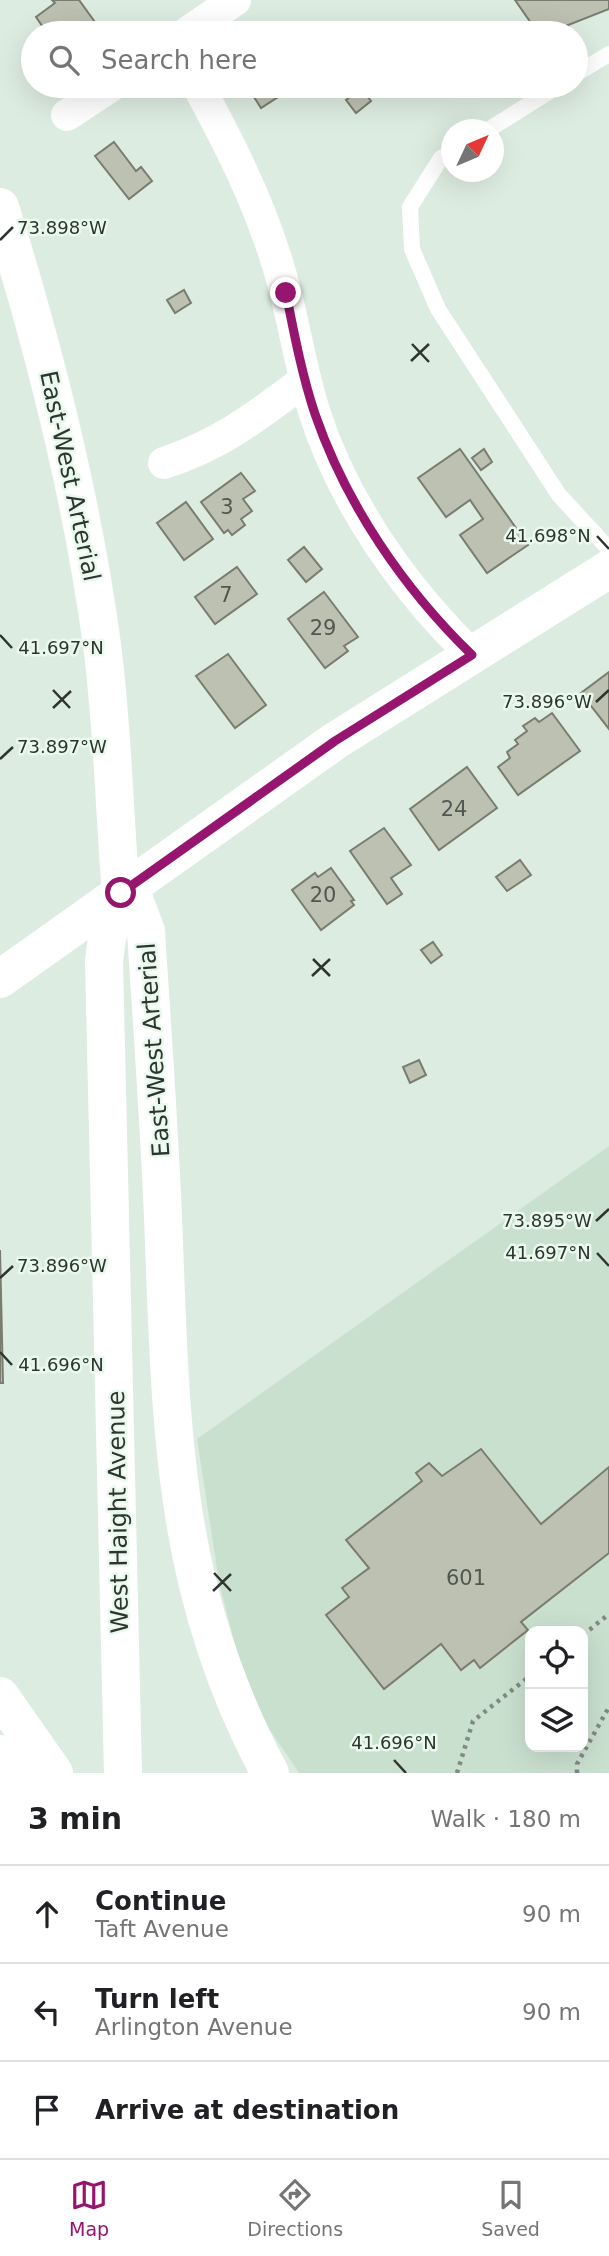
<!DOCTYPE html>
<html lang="en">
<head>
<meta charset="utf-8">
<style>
  body { margin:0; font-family:"DejaVu Sans",sans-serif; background:#f2f2f2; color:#202124 }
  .controls { position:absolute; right:21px; bottom:21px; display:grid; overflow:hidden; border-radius:14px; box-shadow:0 7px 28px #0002 }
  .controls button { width:63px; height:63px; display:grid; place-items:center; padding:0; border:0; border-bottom:2px solid #e0e0e0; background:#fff; color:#202124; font:35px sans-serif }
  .compass { position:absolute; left:441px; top:119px; width:63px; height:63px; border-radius:50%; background:#fff; box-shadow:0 7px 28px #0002; rotate:46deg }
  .stop { position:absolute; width:21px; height:21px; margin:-16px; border:5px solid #95156f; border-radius:50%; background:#fff }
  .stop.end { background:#95156f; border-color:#fff; box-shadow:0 2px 7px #0008 }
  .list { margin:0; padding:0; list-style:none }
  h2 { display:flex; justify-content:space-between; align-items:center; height:91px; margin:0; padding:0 28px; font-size:30px }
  h2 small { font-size:23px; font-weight:400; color:#757577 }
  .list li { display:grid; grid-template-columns:46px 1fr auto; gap:21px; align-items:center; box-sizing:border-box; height:98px; padding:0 28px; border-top:2px solid #e0e0e0 }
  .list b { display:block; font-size:26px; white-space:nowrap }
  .list p { margin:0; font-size:23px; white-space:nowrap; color:#757577 }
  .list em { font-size:23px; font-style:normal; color:#757577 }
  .icon { flex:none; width:38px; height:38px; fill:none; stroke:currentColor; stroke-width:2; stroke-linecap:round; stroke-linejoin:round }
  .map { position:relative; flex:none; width:609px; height:1773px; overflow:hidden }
  .search { position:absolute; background:#fff; box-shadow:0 7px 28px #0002; left:21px; right:21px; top:21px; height:77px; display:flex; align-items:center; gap:18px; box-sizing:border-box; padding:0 24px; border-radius:38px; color:#757577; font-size:26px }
  .sheet { height:385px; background:#fff }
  nav { display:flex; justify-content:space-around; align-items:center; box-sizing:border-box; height:98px; border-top:2px solid #e0e0e0; background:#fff; font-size:19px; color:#757577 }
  nav a { display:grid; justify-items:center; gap:4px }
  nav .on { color:#95156f }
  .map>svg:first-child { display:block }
  .built { fill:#cae0cf; fill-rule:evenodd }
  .building { fill:#bdc1b2; stroke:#797c6e; stroke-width:2 }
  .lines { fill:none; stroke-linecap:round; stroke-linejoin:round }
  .path { stroke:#808a82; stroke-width:4.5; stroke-dasharray:3.5 5; stroke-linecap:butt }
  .lane { stroke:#fff; stroke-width:16 }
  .street { stroke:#fff; stroke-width:32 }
  .secondary { stroke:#fff; stroke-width:38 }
  .primary { stroke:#fff; stroke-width:38 }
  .highway { stroke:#fff; stroke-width:38 }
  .route { stroke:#95156f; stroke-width:9 }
  .ticks { fill:none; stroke:#2e342f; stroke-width:2.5 }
  .labels { text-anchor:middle; stroke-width:5; stroke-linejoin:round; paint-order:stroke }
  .number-label { font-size:21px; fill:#525750 }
  .street-label { font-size:24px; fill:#2e342f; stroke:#eaf9ed }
  .ticks-label { font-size:18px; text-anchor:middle; fill:#2e342f; stroke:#eaf9ed; stroke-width:5; stroke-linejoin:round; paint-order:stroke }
</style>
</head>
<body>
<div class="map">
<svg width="609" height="1773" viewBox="0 0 609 1773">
  <rect width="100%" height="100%" fill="#ddece0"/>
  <path class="built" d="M609 1146V1773H299L262 1718 236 1649 219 1582 197 1439ZM530 1631H583V1747H530Z"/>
  <g class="building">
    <polygon points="52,0 79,0 100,29 94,33 47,33 36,17 55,3"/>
    <polygon points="515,0 609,0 609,9 548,33 538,33"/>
    <polygon points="247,86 295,86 261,108"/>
    <polygon points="361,88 371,101 356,113 346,100"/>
    <polygon points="114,142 136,171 141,167 152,181 129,199 95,156"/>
    <polygon points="184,290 191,303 175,313 167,300"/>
    <polygon points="460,449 528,545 487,573 460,535 483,519 470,500 446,517 418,478"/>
    <polygon points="484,449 492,462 481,470 472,458"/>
    <polygon points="241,473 255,491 243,499 252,511 241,519 245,525 232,535 228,530 224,533 201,502"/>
    <polygon points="186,502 213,539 184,560 157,523"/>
    <polygon points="304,547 322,569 306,582 288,560"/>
    <polygon points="237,567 257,594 215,624 195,597"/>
    <polygon points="324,592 358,637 344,646 348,651 325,668 288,619"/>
    <polygon points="228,654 266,705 235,728 196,676"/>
    <polygon points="609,672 609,729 581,693"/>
    <polygon points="552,713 580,751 518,795 498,767 510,758 507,752 518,744 515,740 527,731 523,726 535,718 539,722"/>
    <polygon points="467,767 497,808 439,850 410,809"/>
    <polygon points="384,828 411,865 391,878 402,894 387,904 350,851"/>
    <polygon points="520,860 531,875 507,891 496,877"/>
    <polygon points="331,868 354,900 351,901 354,905 321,930 292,890 315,873 318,877"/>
    <polygon points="433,942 442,955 431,963 421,950"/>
    <polygon points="419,1060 426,1075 410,1083 403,1067"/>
    <polygon points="0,1250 3,1383 0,1383"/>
    <polygon points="481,1449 541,1524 609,1467 609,1553 521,1622 528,1630 480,1668 474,1660 461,1670 441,1644 384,1689 326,1615 349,1597 342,1588 369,1568 346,1540 422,1481 416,1473 429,1463 442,1476"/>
  </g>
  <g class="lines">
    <g class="path">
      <polyline points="583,1635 609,1614"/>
      <polyline points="457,1773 473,1721 530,1676"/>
      <polyline points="577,1773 577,1764 609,1707"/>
    </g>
    <g class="lane">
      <polyline points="576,74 609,54"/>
      <polyline points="488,130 558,86"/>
      <polyline points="452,152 441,158 410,207 412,249 438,309 559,495 609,549"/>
    </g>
    <g class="street">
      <polyline points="187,33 235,0"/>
      <path d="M198 86C228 141 256 196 275 256 292 306 298 360 314 411 343 502 403 588 472 655"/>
      <polyline points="67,115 111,86"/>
      <path d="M164 463C222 444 257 416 305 380"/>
    </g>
    <g class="secondary">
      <polyline points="0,979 335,741 609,569"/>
      <polyline points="0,1696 54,1773"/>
      <polyline points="0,1754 13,1773"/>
    </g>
    <polyline class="primary" points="121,893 107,938 104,961 123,1773"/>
    <path class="highway" d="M0 207C45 351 82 496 102 645 113 728 114 811 121 893L135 902 146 931C152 1026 159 1121 163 1217 171 1419 170 1589 270 1773"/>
  </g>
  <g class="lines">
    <path class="route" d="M121 893 335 741 472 655C403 588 346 504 315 414 302 375 294 333 286 293"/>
  </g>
  <path class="ticks" d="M0 240 13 227M412 344 429 362M411 361 429 344M597 536 609 549M0 635 12 648M53 690 70 708M596 702 609 690M53 708 71 691M0 759 13 747M313 959 330 976M312 976 330 959M596 1221 609 1209M597 1253 609 1266M0 1278 13 1266M0 1352 12 1365M214 1573 231 1591M213 1591 231 1574M394 1760 406 1773"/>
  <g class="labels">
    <g class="number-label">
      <text x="227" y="514">3</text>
      <text x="226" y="602">7</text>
      <text x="323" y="635">29</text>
      <text x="454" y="816">24</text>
      <text x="323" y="902">20</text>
      <text x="466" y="1585">601</text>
    </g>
    <g class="street-label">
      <text transform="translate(70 476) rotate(78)" y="8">East-West Arterial</text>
      <text transform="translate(154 1050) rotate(-94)" y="8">East-West Arterial</text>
      <text transform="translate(118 1512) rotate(-91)" y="8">West Haight Avenue</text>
    </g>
  </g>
  <g class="ticks-label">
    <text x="62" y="234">73.898°W</text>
    <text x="548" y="542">41.698°N</text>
    <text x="61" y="654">41.697°N</text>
    <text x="547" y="708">73.896°W</text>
    <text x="62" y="753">73.897°W</text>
    <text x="547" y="1227">73.895°W</text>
    <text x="548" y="1259">41.697°N</text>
    <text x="62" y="1272">73.896°W</text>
    <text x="61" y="1371">41.696°N</text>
    <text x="394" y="1749">41.696°N</text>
  </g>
</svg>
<div class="controls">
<button><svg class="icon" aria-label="locate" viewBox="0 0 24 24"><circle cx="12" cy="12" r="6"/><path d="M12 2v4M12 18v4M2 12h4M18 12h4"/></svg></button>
<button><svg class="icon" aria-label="layers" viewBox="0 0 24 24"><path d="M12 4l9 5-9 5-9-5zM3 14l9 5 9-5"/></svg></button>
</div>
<svg class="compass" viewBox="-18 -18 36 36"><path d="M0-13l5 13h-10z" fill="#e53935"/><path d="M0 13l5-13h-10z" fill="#757577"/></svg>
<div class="stop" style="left:121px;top:893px"></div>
<div class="stop end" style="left:286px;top:293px"></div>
<div class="search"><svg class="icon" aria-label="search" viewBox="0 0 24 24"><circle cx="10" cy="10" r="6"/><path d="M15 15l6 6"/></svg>Search here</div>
</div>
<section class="sheet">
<h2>3 min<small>Walk · 180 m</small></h2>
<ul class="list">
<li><svg class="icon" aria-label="ahead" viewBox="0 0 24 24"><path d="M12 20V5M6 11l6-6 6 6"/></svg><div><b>Continue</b><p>Taft Avenue</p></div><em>90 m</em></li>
<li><svg class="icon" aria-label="left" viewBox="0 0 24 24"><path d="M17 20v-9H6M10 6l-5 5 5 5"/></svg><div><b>Turn left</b><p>Arlington Avenue</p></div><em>90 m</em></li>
<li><svg class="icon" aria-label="arrive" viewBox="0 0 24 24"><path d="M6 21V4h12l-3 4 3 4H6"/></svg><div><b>Arrive at destination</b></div></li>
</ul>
</section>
<nav>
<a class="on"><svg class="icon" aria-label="map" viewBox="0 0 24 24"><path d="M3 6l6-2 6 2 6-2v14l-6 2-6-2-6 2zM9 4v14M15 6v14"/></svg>Map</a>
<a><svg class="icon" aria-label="directions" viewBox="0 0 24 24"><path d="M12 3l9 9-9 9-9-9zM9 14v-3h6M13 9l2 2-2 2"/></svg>Directions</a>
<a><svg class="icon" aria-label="saved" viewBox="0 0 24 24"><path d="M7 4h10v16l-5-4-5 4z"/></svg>Saved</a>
</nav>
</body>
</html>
